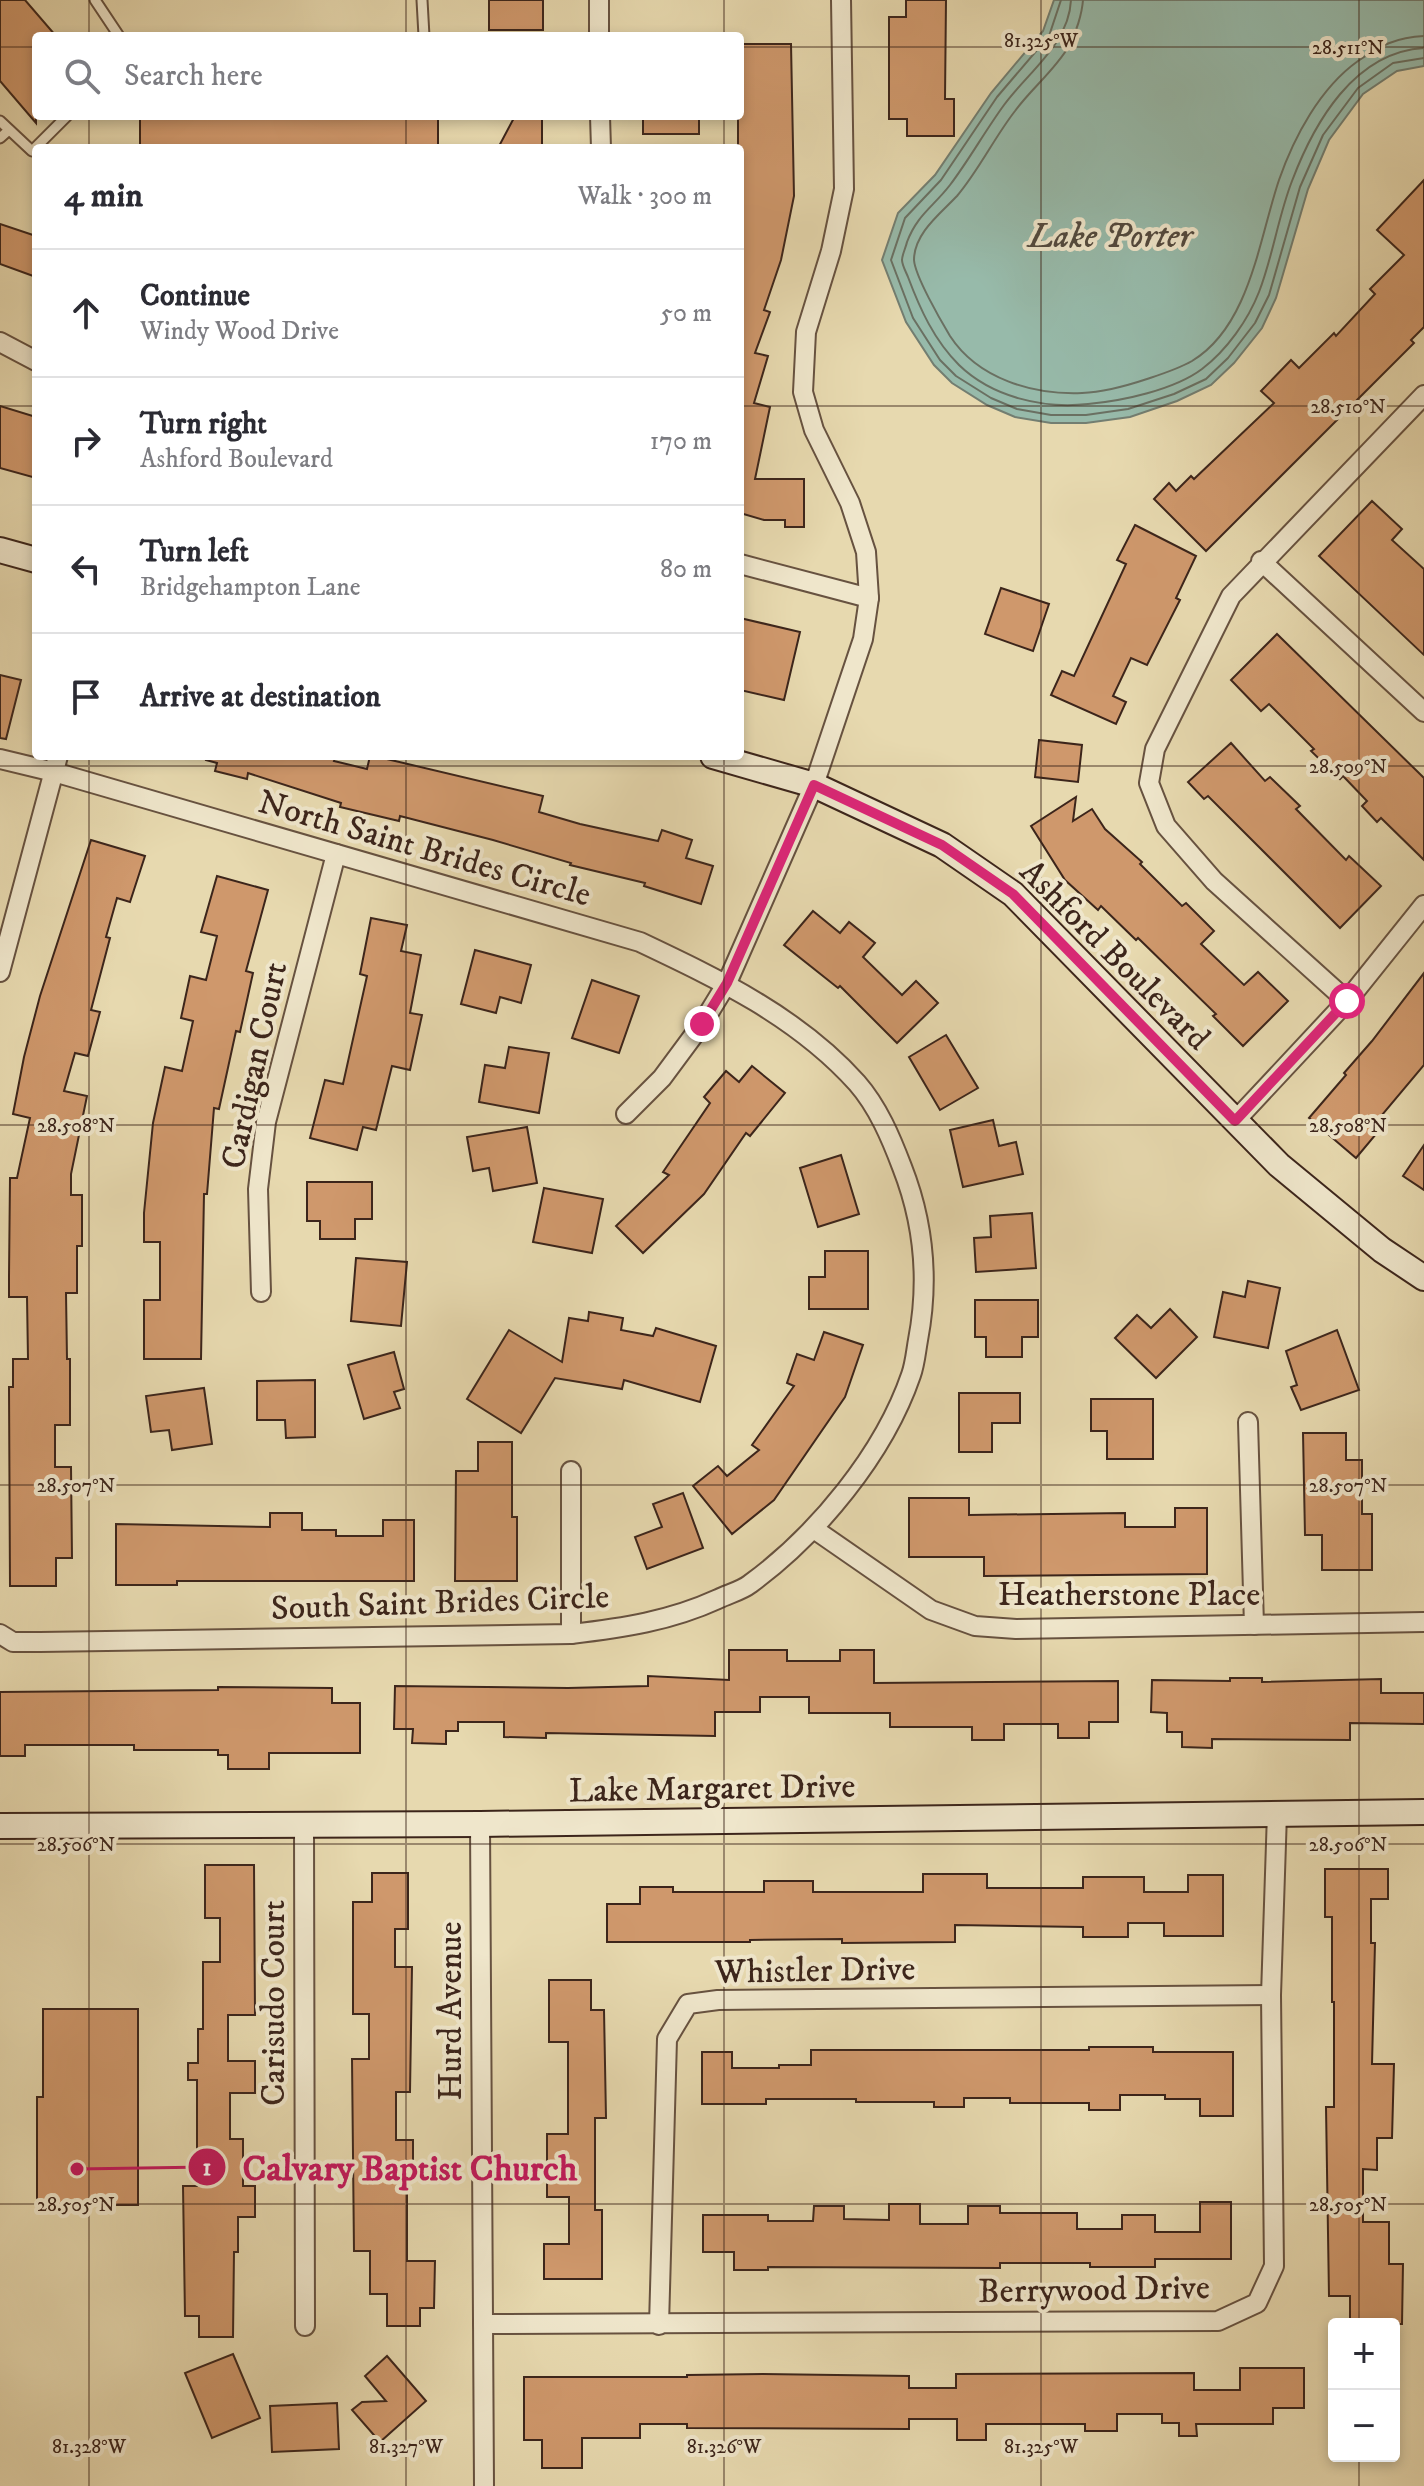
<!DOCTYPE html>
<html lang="en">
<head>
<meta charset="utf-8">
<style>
  body { margin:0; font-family:"IM FELL DW Pica",serif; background:#f2f2f3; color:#2b2b33 }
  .controls { position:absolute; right:24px; bottom:24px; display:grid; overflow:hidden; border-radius:8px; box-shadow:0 4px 12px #0003 }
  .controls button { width:72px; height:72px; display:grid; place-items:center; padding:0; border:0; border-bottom:2px solid #e1e1e2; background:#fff; color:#2b2b33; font:40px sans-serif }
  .stop { position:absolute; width:24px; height:24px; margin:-18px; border:6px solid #db2777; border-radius:50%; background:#fff }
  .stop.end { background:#db2777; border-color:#fff; box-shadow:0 2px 8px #0008 }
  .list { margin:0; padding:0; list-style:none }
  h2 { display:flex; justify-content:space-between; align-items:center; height:104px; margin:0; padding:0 32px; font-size:34px }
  h2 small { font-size:26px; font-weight:400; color:#7c7c81 }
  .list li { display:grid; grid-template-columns:52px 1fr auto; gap:24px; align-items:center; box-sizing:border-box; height:128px; padding:0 32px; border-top:2px solid #e1e1e2 }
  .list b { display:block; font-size:30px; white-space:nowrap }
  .list p { margin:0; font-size:26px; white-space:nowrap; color:#7c7c81 }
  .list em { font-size:26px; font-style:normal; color:#7c7c81 }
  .icon { flex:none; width:44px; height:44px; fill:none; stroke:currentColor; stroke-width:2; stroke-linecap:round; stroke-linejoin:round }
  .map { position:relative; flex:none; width:1424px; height:2486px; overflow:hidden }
  .search { position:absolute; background:#fff; box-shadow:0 4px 12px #0003; left:32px; top:32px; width:712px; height:88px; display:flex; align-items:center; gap:20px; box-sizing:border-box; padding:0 28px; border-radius:8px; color:#7c7c81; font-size:30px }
  .panel { position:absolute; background:#fff; box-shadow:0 4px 12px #0003; left:32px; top:144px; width:712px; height:616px; border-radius:8px }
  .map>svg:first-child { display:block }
  .water { fill:#97baaa; stroke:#737e71; stroke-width:2 }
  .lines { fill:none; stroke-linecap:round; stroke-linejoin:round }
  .shore { stroke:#6a7062; stroke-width:2 }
  .building { fill:#cf986c; stroke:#3c251b; stroke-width:2 }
  .lane-casing { stroke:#675240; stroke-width:13 }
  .street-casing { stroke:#675240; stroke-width:22 }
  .secondary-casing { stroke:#3c251b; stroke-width:28 }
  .lane { stroke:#efe6cb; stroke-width:9 }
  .street { stroke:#efe6cb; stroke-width:18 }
  .secondary { stroke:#efe6cb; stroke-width:24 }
  .route { stroke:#db2777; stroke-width:10 }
  .ticks { fill:none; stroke:#3c251b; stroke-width:2; stroke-opacity:0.45 }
  .labels { text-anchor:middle; stroke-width:8; stroke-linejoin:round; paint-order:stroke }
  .street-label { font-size:34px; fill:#3c251b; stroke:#efe6cb }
  .water-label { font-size:36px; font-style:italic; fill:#534a3f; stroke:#efe6cb }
  .ticks-label { font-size:20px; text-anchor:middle; fill:#3c251b; stroke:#efe6cb; stroke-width:8; stroke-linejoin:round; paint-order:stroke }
  .leader { fill:none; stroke:#c2185b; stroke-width:3 }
  .callout-dot { fill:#c2185b; stroke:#efe6cb; stroke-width:3 }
  .mark-label { font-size:24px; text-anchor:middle; font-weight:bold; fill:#fff }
  .callout-label { font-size:36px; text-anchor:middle; font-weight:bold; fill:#c2185b; stroke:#efe6cb; stroke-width:8; stroke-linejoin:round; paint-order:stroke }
</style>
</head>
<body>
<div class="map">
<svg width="1424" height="2486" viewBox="0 0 1424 2486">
  <rect width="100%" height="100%" fill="#e7d9af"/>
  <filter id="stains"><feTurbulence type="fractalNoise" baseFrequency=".0025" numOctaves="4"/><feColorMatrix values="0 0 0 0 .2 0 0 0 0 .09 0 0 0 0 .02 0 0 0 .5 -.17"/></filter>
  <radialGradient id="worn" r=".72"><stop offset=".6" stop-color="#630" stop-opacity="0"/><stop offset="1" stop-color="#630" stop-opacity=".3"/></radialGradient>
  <polygon class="water" points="1054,0 1424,0 1424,66 1397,71 1363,94 1329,140 1308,189 1276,298 1262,328 1234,363 1211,385 1177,401 1130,417 1086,423 1051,423 1015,417 987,405 952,383 934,365 906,322 882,260 898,213 935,175 991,93 1043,31"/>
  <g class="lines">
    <g class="shore">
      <polyline points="1061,0 1049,36 997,97 941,180 905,218 891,260 913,318 940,360 956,376 991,398 1017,409 1051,415 1086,415 1128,409 1174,394 1206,379 1228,358 1255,323 1269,295 1300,187 1323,135 1358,88 1393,63 1424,58"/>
      <path d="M1071 0C1069 44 1028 72 1004 105 985 131 969 160 950 185 933 207 917 215 907 242 906 247 902 255 902 260 902 265 906 272 908 277 920 309 934 340 959 365 992 397 1043 409 1088 404 1122 401 1174 390 1202 369 1227 350 1248 320 1259 292 1273 256 1278 217 1292 181 1314 123 1354 52 1424 48"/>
      <path d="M1083 0C1082 14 1076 33 1069 46 1055 70 1031 89 1015 111 994 138 979 170 957 196 941 213 914 233 914 260 915 276 941 321 950 336 978 379 1033 395 1082 393 1105 392 1126 386 1147 379 1162 374 1178 369 1192 361 1250 326 1259 239 1279 180 1294 137 1320 88 1358 61 1379 46 1397 37 1424 36"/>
    </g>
  </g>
  <g class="building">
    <polygon points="0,0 25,0 56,36 36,36 36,123 0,81"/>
    <rect x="489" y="0" width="54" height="30"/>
    <polygon points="906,0 946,0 945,99 954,99 954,136 907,136 907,119 889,119 889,17 906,17"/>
    <polygon points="741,44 791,44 794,196 781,260 764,310 770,312 755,353 768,356 754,403 770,407 755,479 804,479 804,527 785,527 785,520 764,520 740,513 740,148 738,148 738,116 740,116"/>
    <rect x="140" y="116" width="298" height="32"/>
    <polygon points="515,116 542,116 542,148 498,148"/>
    <rect x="643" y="116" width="56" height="18"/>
    <polygon points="1424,180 1424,327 1411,340 1414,343 1206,551 1154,499 1169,483 1176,491 1191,476 1194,479 1274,403 1261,391 1291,360 1299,368 1334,333 1336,336 1375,294 1370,289 1404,255 1377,230"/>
    <polygon points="0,224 36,236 36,277 0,264"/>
    <polygon points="0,406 36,417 36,478 0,468"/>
    <polygon points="1372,501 1402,529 1392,540 1424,569 1424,655 1319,556"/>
    <polygon points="1135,525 1196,556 1176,598 1180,600 1147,665 1131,658 1113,696 1126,702 1116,724 1051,695 1062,671 1074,676 1126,564 1117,560"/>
    <polygon points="1001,588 1049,604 1033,651 985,634"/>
    <polygon points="740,618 800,632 784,700 740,690"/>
    <polygon points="1277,634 1424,778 1424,860 1381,818 1377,822 1362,806 1367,801 1343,776 1340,779 1311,751 1314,749 1269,704 1261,711 1231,680"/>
    <polygon points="0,675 21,680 6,739 0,738"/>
    <polygon points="1039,740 1082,745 1078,782 1035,777"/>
    <polygon points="1231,743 1265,781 1270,777 1300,806 1296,809 1346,860 1349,856 1381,886 1340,928 1208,796 1204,799 1188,782"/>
    <polygon points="207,756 336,756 334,761 367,769 370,756 374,756 543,796 539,812 580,824 658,841 662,830 692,840 686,858 713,866 701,904 644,886 645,883 570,865 571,863 493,840 400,816 399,821 340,807 341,803 248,773 247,779 215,771 217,763 206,760"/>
    <polygon points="1076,797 1073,821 1092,809 1105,829 1142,862 1140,864 1182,906 1186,903 1214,931 1201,944 1244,985 1258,972 1288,1001 1243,1046 1213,1016 1216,1014 1138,938 1136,940 1101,906 1098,910 1065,880 1031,826"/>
    <polygon points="91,840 145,856 130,902 117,898 106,937 110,938 91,1010 100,1012 88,1056 75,1053 64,1091 87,1096 71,1174 71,1195 82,1195 82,1246 77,1246 77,1293 66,1293 67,1359 70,1359 70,1425 55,1425 55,1467 71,1467 72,1558 56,1558 56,1586 10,1586 9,1387 13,1387 13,1359 28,1359 27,1297 9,1297 9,1276 10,1178 17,1178 30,1118 13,1114 24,1057 40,996"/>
    <polygon points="217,876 268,890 246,971 253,973 240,1032 236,1031 219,1109 214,1108 207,1194 204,1194 201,1359 144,1359 144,1300 160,1300 160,1242 144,1242 144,1213 153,1123 165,1067 182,1071 193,1021 181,1018 190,976 206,980 217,936 201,932"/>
    <polygon points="813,911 840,933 849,922 875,943 863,957 902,995 916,981 938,1003 897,1043 840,986 838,988 784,945"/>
    <polygon points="371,918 407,925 401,951 421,955 410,1013 422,1015 410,1070 392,1066 376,1130 363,1127 357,1150 310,1138 325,1080 343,1084 367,976 360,974"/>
    <polygon points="475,950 531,965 521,1003 500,997 496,1013 461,1004"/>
    <polygon points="1424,973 1424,1065 1371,1128 1377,1133 1356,1158 1309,1118 1346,1075 1344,1073 1372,1041"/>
    <polygon points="592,980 639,996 619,1053 572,1038"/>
    <polygon points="946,1035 978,1088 940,1110 909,1057"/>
    <polygon points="509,1047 549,1053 539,1113 479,1102 485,1065 505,1068"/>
    <polygon points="752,1066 785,1093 750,1136 746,1133 704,1194 643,1253 616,1226 669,1175 663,1172 710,1103 704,1097 726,1071 739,1082"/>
    <polygon points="993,1120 999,1146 1016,1142 1023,1174 963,1187 950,1130"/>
    <polygon points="527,1127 537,1183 493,1191 489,1168 473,1171 467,1137"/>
    <polygon points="1424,1145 1424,1190 1403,1176"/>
    <polygon points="841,1155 859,1214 818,1227 800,1168"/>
    <polygon points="307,1182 372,1182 372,1219 355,1219 355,1239 320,1239 320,1221 307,1221"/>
    <polygon points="544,1188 603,1199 592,1253 533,1242"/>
    <polygon points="1032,1213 1036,1268 976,1272 974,1238 991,1237 990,1216"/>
    <polygon points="825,1251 868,1251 868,1309 809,1309 809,1277 825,1277"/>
    <polygon points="356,1258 407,1262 401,1326 351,1321"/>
    <polygon points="1248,1281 1280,1288 1268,1348 1214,1337 1223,1292 1245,1297"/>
    <polygon points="975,1300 1038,1300 1038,1337 1022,1337 1022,1357 986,1357 986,1337 975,1337"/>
    <polygon points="1170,1309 1197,1337 1156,1378 1115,1338 1137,1315 1151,1328"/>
    <polygon points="589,1312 623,1318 621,1330 653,1336 656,1328 716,1346 700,1402 624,1380 622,1389 555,1378 521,1433 467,1399 509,1330 562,1362 569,1318 588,1321"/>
    <polygon points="1337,1330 1359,1390 1301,1410 1291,1387 1297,1385 1286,1351"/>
    <polygon points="824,1332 863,1345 845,1397 774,1500 732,1534 693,1486 718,1466 727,1476 759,1450 752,1445 794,1386 787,1383 797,1354 814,1360"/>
    <polygon points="394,1352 404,1389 394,1392 400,1408 364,1419 348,1365"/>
    <polygon points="315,1380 315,1437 286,1438 285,1420 257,1420 257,1381"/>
    <polygon points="204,1388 212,1444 172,1450 169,1430 151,1432 146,1396"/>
    <polygon points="959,1393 1020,1393 1020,1423 992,1423 992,1452 959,1452"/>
    <polygon points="1091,1399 1153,1399 1153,1459 1107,1459 1107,1431 1091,1431"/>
    <polygon points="1303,1433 1346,1433 1346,1460 1362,1460 1362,1514 1372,1514 1372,1570 1322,1570 1322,1535 1305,1535"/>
    <polygon points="478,1442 512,1442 512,1517 517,1517 517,1581 455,1581 456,1471 478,1471"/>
    <polygon points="683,1493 703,1548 647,1569 635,1537 662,1527 653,1504"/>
    <polygon points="909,1498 969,1498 969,1515 1125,1513 1125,1527 1175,1527 1175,1508 1207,1508 1207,1574 984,1576 984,1557 909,1557"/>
    <polygon points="270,1513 302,1513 302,1530 336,1530 336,1536 383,1536 383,1520 414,1520 414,1581 177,1581 177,1585 116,1585 116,1524 270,1527"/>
    <polygon points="729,1650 787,1650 787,1661 840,1661 840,1650 874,1650 874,1683 1118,1681 1118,1722 1089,1722 1089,1738 1058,1738 1058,1724 1004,1724 1004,1740 972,1740 972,1727 890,1727 890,1713 809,1713 809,1697 760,1697 760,1712 715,1712 715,1736 546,1733 546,1738 504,1737 504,1722 458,1722 458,1731 446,1731 446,1744 412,1743 413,1729 394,1729 395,1686 568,1688 648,1686 648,1676 729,1680"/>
    <polygon points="1230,1678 1262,1678 1262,1682 1381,1679 1381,1693 1424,1693 1424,1724 1350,1723 1350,1740 1212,1739 1212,1748 1182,1747 1182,1732 1167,1732 1167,1713 1151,1712 1152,1680 1230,1681"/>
    <polygon points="218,1687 332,1688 332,1703 360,1703 360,1753 269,1753 269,1769 228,1769 228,1755 218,1755 218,1750 134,1750 134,1745 25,1745 25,1756 0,1756 0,1692 218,1690"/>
    <polygon points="205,1865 254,1865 255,2015 228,2015 228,2061 255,2061 255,2093 230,2093 230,2139 243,2139 243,2186 255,2186 255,2217 238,2217 238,2252 234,2252 233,2337 199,2337 199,2316 185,2316 183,2186 197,2186 197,2080 188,2080 188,2063 198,2063 198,2029 203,2029 203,1962 220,1962 220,1918 205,1918"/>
    <polygon points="1325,1869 1388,1869 1388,1899 1371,1899 1371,1943 1375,1943 1372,2064 1394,2064 1392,2138 1377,2138 1377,2170 1363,2169 1363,2222 1389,2222 1389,2264 1403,2264 1402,2324 1350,2324 1350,2296 1329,2296 1326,2107 1334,2107 1334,2002 1332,2002 1332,1917 1325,1917"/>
    <polygon points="372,1873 408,1873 408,1929 395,1929 395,1967 412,1967 410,2092 396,2092 396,2140 413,2140 413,2172 407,2172 407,2261 435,2261 434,2308 420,2308 420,2326 387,2326 387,2294 370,2294 370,2251 354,2251 352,2059 369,2059 369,2014 353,2014 353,1902 372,1902"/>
    <polygon points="923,1874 987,1874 987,1888 1083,1888 1083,1877 1144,1877 1144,1892 1188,1892 1188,1875 1223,1875 1223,1936 1164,1936 1164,1923 1128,1923 1128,1937 1083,1937 1083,1927 955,1925 955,1942 842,1943 842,1939 750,1940 750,1942 607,1942 607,1904 640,1904 640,1887 673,1887 673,1892 764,1892 764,1881 813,1881 813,1892 923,1892"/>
    <polygon points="549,1980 591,1980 591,2010 604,2010 606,2118 595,2118 595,2210 602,2210 602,2279 544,2279 544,2244 569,2244 569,2197 547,2197 547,2134 568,2134 568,2042 549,2042"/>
    <polygon points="43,2009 138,2009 138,2205 37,2205 37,2097 43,2097"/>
    <polygon points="1089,2047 1153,2047 1153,2052 1233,2052 1233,2116 1200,2116 1200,2099 1165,2099 1165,2095 1120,2095 1120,2110 1089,2110 1089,2103 1010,2103 1010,2098 964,2098 964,2107 934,2107 934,2102 856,2102 856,2099 766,2099 766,2104 702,2104 702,2052 732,2052 732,2068 779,2068 779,2065 811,2065 811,2050 1089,2050"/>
    <polygon points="1200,2202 1231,2202 1231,2259 1155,2259 1155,2267 1090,2267 1090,2263 1000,2263 1000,2268 768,2267 768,2270 734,2270 734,2252 703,2252 703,2215 768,2215 768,2221 813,2221 814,2206 844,2206 844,2219 889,2220 889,2204 920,2204 920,2224 968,2224 968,2206 1000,2206 1000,2213 1077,2213 1077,2229 1122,2229 1122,2215 1155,2215 1155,2232 1200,2232"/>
    <polygon points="233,2354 260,2418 212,2438 185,2373"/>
    <polygon points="387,2356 426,2401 380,2442 352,2410 362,2402 386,2401 365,2376"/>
    <polygon points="1240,2368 1304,2368 1304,2408 1273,2408 1273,2424 1196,2424 1197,2436 1179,2436 1179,2423 1162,2423 1162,2414 1117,2414 1117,2431 1085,2431 1085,2424 986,2424 986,2440 957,2440 957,2419 909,2419 909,2429 687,2428 687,2424 640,2424 640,2438 582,2438 582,2468 542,2468 542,2440 524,2440 524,2377 687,2377 687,2375 763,2374 909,2376 909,2388 956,2388 956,2374 1194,2373 1194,2390 1240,2390"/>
    <polygon points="337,2403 339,2449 272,2452 270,2406"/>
  </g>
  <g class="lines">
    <defs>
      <g id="lane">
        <polyline points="95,0 119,36"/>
        <polyline points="422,0 424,36"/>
        <polyline points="0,121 32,151 67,116"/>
        <polyline points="0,138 9,130"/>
      </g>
      <g id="street">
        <polyline points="599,0 599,36"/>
        <polyline points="600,116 601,148"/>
        <polyline points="0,342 36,361"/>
        <polyline points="1261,561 1424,712"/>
        <polyline points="740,564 869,598"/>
        <path d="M0 759 54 772 640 942C718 979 798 1017 857 1083 878 1107 891 1138 902 1167 924 1223 929 1282 918 1340 916 1351 915 1364 911 1375 884 1454 817 1535 750 1584 741 1591 728 1594 718 1599 670 1621 623 1628 571 1634L40 1642H13L0 1634"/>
        <polyline points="0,972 58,756"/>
        <polyline points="1347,1001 1214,881 1166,826 1149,783 1155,749 1231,596 1424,395"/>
        <polyline points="626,1114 662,1078 702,1024 727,983 814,785 863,639 869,598 866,552 850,503 814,430 803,392 806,332 831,251 844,189 841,0"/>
        <polyline points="1235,1121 1347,1001 1424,905"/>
        <polyline points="261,1292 258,1189 266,1122 336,854"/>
        <polyline points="1248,1422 1254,1625"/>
        <polyline points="571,1471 571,1634"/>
        <polyline points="814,1529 931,1610 975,1626 1016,1629 1424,1622"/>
        <polyline points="304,1824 305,2326"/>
        <polyline points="480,1824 484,2486"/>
        <polyline points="483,2324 1218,2321 1257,2303 1274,2266 1271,1995 1277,1813"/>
        <polyline points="659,2325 667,2039 688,2004 718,2000 1271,1995"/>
      </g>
      <g id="secondary">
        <polyline points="0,550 36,560"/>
        <polyline points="713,756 814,785 942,845 1013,894 1279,1165 1382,1250 1424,1278"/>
        <polyline points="0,1826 480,1824 1424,1812"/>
      </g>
    </defs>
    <use href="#lane" class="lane-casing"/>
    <use href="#street" class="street-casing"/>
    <use href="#secondary" class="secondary-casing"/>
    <use href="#lane" class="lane"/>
    <use href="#street" class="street"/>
    <use href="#secondary" class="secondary"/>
  </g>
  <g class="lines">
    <polyline class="route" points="702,1024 727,983 814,785 942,845 1013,894 1235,1121 1347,1001"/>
  </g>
  <path class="ticks" d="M89 0V36M406 0V36M724 0V36M1041 0V2486M1359 0V2324M0 47H36M740 47H1424M89 116V148M406 116V148M724 116V148M0 406H36M740 406H1424M89 756V2486M406 756V2486M724 756V2486M0 766H1424M0 1125H1424M0 1485H1424M0 1844H1424M0 2204H1424M1359 2456V2486"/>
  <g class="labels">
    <g class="street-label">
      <text transform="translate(425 847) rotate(16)" y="12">North Saint Brides Circle</text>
      <text transform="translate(1116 954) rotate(45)" y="12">Ashford Boulevard</text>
      <text transform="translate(253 1065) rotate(-78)" y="12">Cardigan Court</text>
      <text x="1129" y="1605">Heatherstone Place</text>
      <text transform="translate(440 1601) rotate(-2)" y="12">South Saint Brides Circle</text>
      <text transform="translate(712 1787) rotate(-1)" y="12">Lake Margaret Drive</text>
      <text transform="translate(815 1969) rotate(-1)" y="12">Whistler Drive</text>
      <text transform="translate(272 2003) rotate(-90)" y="12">Carisudo Court</text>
      <text transform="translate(449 2011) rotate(-90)" y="12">Hurd Avenue</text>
      <text transform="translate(1094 2288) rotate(-1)" y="12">Berrywood Drive</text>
    </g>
    <g class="water-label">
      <text x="1110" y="247">Lake Porter</text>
    </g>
  </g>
  <g class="ticks-label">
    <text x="1041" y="47">81.325°W</text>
    <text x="1348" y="54">28.511°N</text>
    <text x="1348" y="413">28.510°N</text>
    <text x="1348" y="773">28.509°N</text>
    <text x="76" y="1132">28.508°N</text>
    <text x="1348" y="1132">28.508°N</text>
    <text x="76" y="1492">28.507°N</text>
    <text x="1348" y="1492">28.507°N</text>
    <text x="76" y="1851">28.506°N</text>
    <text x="1348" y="1851">28.506°N</text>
    <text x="76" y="2211">28.505°N</text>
    <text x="1348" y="2211">28.505°N</text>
    <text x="89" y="2453">81.328°W</text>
    <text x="406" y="2453">81.327°W</text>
    <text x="724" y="2453">81.326°W</text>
    <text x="1041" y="2453">81.325°W</text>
  </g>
  <path class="leader" d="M77 2169L207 2167"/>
  <g class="callout-dot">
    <circle cx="77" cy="2169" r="8"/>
    <circle cx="207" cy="2167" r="20"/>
  </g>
  <g class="mark-label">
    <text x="207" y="2175">1</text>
  </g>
  <g class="callout-label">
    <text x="410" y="2180">Calvary Baptist Church</text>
  </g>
  <rect width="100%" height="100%" filter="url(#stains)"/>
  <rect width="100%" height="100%" fill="url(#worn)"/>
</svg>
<div class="controls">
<button>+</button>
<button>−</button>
</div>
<div class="stop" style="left:1347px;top:1001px"></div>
<div class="stop end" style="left:702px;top:1024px"></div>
<div class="search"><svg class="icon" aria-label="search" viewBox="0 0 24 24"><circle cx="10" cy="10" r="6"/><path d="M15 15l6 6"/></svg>Search here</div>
<section class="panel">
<h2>4 min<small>Walk · 300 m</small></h2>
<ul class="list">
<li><svg class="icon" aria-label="ahead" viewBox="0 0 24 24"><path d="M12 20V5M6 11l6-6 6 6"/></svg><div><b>Continue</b><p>Windy Wood Drive</p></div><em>50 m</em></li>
<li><svg class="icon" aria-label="right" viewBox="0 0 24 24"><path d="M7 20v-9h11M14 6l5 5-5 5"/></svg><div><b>Turn right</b><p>Ashford Boulevard</p></div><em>170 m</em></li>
<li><svg class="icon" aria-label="left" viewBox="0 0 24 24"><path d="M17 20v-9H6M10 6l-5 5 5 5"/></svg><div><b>Turn left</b><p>Bridgehampton Lane</p></div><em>80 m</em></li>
<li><svg class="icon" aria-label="arrive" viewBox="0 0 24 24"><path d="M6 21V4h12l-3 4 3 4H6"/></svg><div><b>Arrive at destination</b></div></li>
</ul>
</section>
</div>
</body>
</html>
